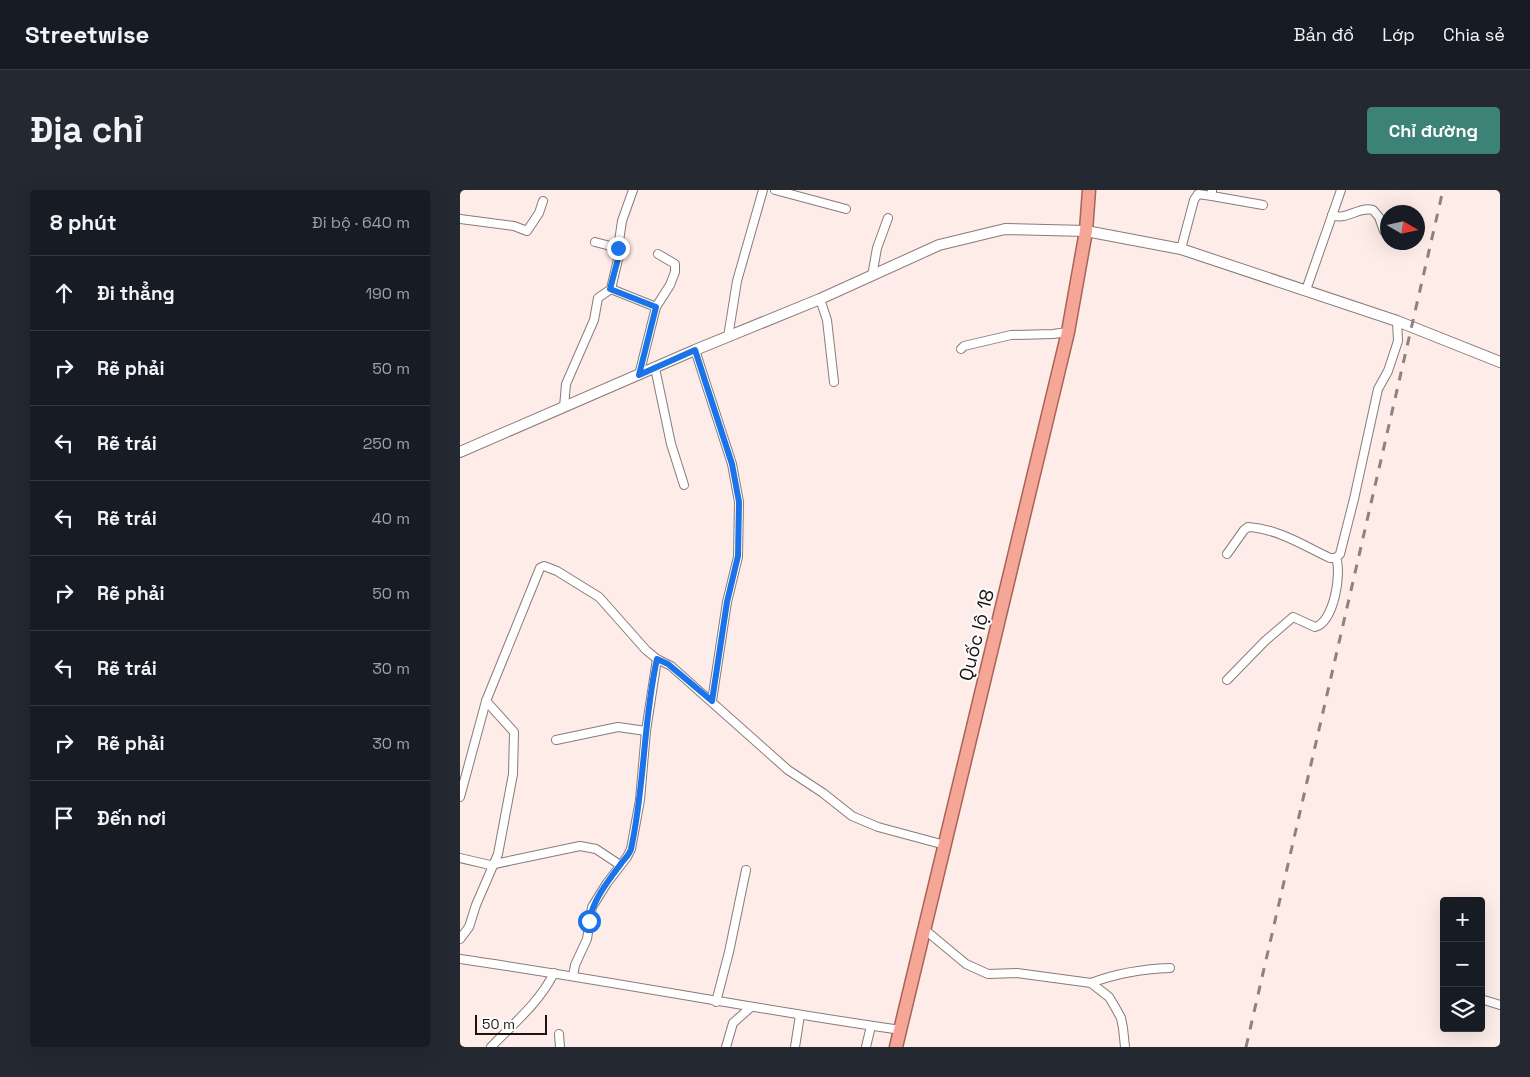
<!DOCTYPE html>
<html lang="vi">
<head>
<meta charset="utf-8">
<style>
  body { margin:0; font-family:"Space Grotesk",sans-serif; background:#242831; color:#f1f3f6 }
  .controls { position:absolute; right:15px; bottom:15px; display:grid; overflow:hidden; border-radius:5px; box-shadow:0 5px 20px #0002 }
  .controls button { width:45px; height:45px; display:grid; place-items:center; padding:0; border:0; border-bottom:1px solid #363941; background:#171b24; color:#f1f3f6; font:25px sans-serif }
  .compass { position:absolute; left:920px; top:15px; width:45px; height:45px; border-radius:50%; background:#171b24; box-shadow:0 5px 20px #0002; rotate:99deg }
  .scale { position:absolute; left:15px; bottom:12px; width:72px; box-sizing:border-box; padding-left:5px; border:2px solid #1a1413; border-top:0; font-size:14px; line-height:18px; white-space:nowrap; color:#1a1413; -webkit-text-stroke:4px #fdfdfd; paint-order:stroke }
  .stop { position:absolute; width:15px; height:15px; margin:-11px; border:4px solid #1a73e8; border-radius:50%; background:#fff }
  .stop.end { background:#1a73e8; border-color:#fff; box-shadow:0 1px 5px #0008 }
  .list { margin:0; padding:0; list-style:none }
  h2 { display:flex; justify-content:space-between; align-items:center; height:65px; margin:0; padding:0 20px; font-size:21px }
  h2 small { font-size:16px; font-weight:400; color:#9ea1a6 }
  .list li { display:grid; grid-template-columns:32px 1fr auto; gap:15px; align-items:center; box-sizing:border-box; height:75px; padding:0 20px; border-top:1px solid #363941 }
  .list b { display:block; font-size:19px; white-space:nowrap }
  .list em { font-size:16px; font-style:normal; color:#9ea1a6 }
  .icon { flex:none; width:28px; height:28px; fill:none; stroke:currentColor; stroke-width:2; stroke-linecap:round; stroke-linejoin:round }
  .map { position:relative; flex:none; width:1040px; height:857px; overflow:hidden; border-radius:5px }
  header { display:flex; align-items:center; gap:30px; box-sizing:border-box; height:70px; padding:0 25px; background:#171b24; border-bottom:1px solid #363941 }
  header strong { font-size:24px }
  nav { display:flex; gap:28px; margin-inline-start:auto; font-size:18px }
  .intro { display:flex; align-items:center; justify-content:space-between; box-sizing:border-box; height:120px; padding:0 30px }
  h1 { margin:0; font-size:35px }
  .button { padding:12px 22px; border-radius:5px; background:#3d8277; color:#fff; font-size:18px; font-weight:700 }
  main { display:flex; gap:30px; padding:0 30px }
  aside { flex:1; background:#171b24; border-radius:5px; box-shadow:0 5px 20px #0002 }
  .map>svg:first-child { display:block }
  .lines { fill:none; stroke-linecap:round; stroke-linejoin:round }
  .minor-casing { stroke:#8a7b78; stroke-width:10 }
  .tertiary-casing { stroke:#8a7b78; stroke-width:12 }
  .trunk-casing { stroke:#a76457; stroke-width:15 }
  .minor { stroke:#fff; stroke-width:8 }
  .tertiary { stroke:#fff; stroke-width:10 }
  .trunk { stroke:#f6a696; stroke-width:12 }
  .rail { stroke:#8e8280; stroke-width:3; stroke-dasharray:9 9; stroke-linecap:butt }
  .route { stroke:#1a73e8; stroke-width:6 }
  .labels { text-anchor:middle; stroke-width:4; stroke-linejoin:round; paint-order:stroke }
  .street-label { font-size:19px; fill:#1a1413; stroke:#fdfdfd }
</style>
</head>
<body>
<header>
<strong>Streetwise</strong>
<nav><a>Bản đồ</a><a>Lớp</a><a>Chia sẻ</a></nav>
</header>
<div class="intro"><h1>Địa chỉ</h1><a class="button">Chỉ đường</a></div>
<main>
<aside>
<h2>8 phút<small>Đi bộ · 640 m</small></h2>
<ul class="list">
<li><svg class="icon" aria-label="ahead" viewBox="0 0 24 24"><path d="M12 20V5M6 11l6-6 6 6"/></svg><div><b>Đi thẳng</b></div><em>190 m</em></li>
<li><svg class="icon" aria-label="right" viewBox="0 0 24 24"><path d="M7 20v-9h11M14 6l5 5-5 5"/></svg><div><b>Rẽ phải</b></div><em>50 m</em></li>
<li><svg class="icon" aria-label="left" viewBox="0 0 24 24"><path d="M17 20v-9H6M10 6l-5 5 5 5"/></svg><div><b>Rẽ trái</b></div><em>250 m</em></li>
<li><svg class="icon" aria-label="left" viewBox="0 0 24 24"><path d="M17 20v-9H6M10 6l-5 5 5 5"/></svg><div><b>Rẽ trái</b></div><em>40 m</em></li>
<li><svg class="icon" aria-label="right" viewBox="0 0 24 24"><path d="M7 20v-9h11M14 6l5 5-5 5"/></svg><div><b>Rẽ phải</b></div><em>50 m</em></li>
<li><svg class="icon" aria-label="left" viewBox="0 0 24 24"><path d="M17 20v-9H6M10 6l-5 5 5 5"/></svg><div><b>Rẽ trái</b></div><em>30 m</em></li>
<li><svg class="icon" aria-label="right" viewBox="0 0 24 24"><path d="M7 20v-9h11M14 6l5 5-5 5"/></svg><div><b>Rẽ phải</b></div><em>30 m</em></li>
<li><svg class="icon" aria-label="arrive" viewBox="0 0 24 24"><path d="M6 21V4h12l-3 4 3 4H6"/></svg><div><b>Đến nơi</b></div></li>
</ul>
</aside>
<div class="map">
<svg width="1040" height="857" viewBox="0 0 1040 857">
  <rect width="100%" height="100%" fill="#fdece8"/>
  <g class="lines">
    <defs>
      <g id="minor">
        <polyline points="315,0 386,19"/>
        <polyline points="752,0 752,6 803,15"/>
        <path d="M872 25C887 31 898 16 913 20L919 27 924 41"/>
        <polyline points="0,29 54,36 67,41 79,23 83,11"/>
        <polyline points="158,58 162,31 173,0"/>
        <polyline points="721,59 734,10 738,4 752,6"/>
        <polyline points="412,86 417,58 428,28"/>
        <polyline points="151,99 196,117"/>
        <polyline points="846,100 881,0"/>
        <polyline points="360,109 367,130 374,192"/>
        <polyline points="268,147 277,91 303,0"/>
        <polyline points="501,159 504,156 551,145 593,144 608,142"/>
        <polyline points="235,160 272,274 279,312 278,367 267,412 252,511"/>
        <polyline points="195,178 211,254 224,295"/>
        <polyline points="179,185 196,117 210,95 215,82 215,74 198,64"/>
        <polyline points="104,217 106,194 134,130 138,108 151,99 159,65 158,58 135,52"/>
        <path d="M767 364 784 340 788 337C819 339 844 356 870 368H876L880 364 894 309 918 199 928 181 938 151 937 131"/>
        <path d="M767 490 805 451 833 427 855 437C874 432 882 383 876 368"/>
        <polyline points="96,550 158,537 186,541"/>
        <polyline points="0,607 26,511 80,378 84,376 97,381 139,407 186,460 197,469 211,476 328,580 363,603 392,626 418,637 485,655"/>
        <polyline points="0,668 30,675 120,656 136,659 160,675"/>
        <polyline points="464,739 506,774 528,784 557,783 631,793 649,807 655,817 661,828 663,838 665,857"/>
        <polyline points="0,749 9,737 16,715 38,664 53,584 54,542 26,511"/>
        <path d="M0 769C147 790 293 819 441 840"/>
        <polyline points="113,786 115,775 127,749 132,717 147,693 167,667 171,659 180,610 186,541 197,469"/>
        <path d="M631 793C657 783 682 779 710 778"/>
        <polyline points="1024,810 1040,815"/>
        <polyline points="256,812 269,762 286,680"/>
        <polyline points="99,844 100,857"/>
        <path d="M31 857C54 833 79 813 94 783"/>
        <polyline points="266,857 273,833 291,817"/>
        <polyline points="335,857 340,825"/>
        <polyline points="406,857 411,836"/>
      </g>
      <polyline id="tertiary" points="0,262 235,160 360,109 479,55 545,39 626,41 721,59 937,131 1040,172"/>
      <polyline id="trunk" points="436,857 608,142 626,41 629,0"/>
    </defs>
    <use href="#minor" class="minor-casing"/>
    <use href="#tertiary" class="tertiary-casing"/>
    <use href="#trunk" class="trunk-casing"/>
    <use href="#minor" class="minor"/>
    <use href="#tertiary" class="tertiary"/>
    <use href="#trunk" class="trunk"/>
    <polyline class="rail" points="786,857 983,0"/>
  </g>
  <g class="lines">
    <path class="route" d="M129 731C133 710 148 691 160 675 164 669 169 666 171 659 185 596 183 531 197 469L208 474 252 511 267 412 278 366 279 312 272 274 235 160 179 185 196 117 150 99 159 65 158 58"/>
  </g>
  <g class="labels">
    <g class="street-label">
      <text transform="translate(516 445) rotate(-76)" y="7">Quốc lộ 18</text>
    </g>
  </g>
</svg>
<div class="controls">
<button>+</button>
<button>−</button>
<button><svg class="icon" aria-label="layers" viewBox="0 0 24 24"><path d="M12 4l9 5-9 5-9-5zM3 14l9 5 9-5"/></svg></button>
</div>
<svg class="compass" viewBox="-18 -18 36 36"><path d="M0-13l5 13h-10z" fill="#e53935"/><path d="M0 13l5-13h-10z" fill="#9ea1a6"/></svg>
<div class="scale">50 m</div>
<div class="stop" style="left:129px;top:731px"></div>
<div class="stop end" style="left:158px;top:58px"></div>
</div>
</main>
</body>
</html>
